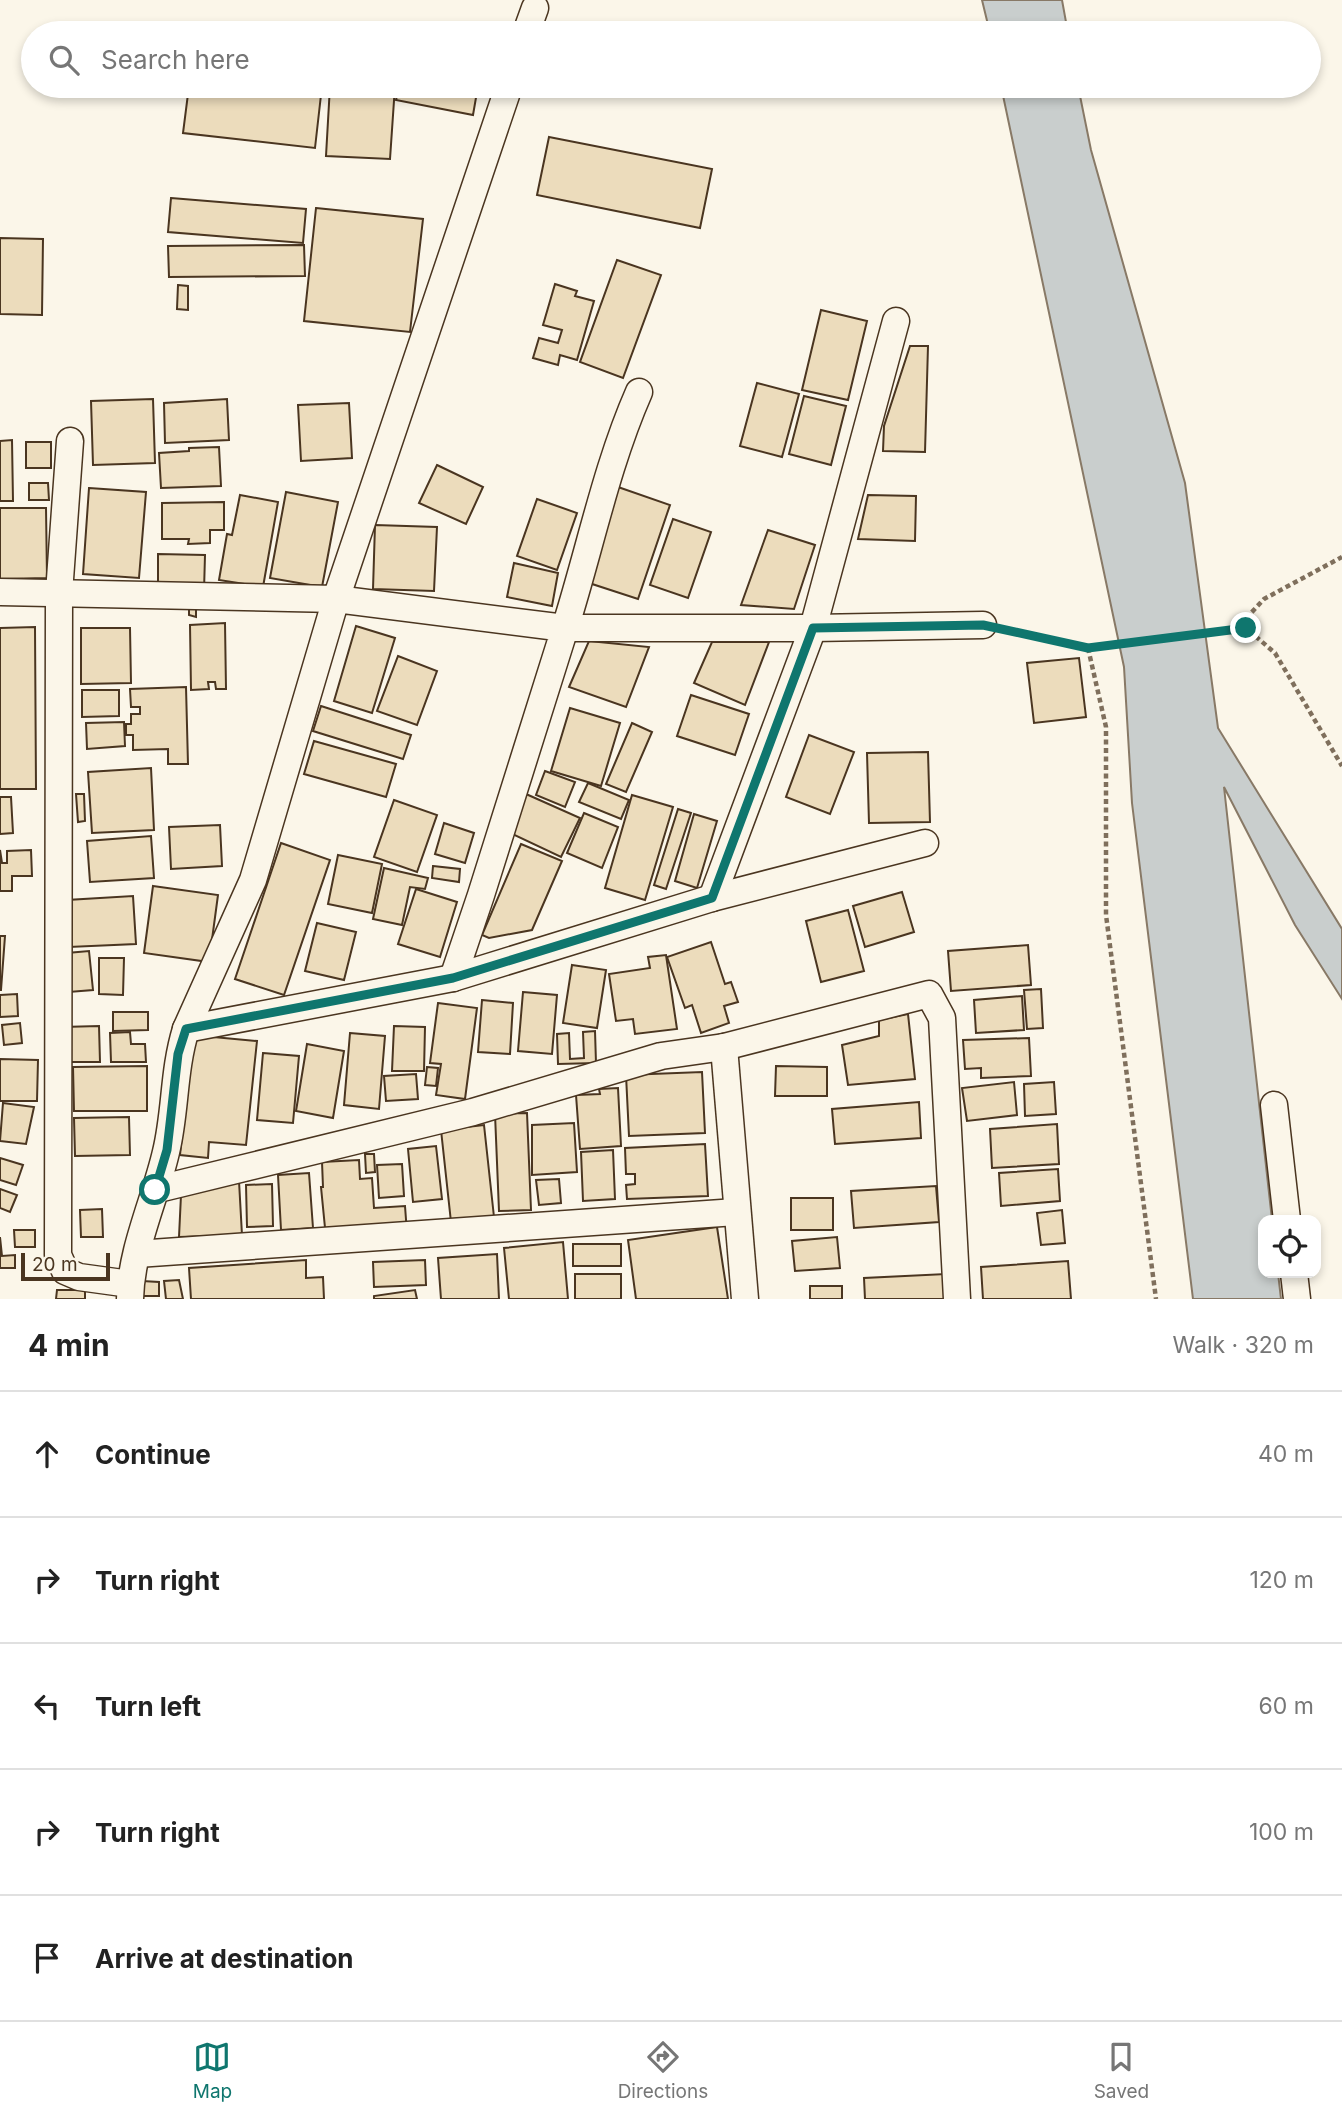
<!DOCTYPE html>
<html lang="en">
<head>
<meta charset="utf-8">
<style>
  body { margin:0; font-family:Inter,sans-serif; background:#f6f6f6; color:#222 }
  .controls { position:absolute; right:21px; bottom:21px; display:grid; overflow:hidden; border-radius:14px; box-shadow:0 4px 10px #0003 }
  .controls button { width:63px; height:63px; display:grid; place-items:center; padding:0; border:0; border-bottom:2px solid #e0e0e0; background:#fff; color:#222; font:35px sans-serif }
  .scale { position:absolute; left:21px; bottom:18px; width:89px; box-sizing:border-box; padding-left:7px; border:4px solid #4a3520; border-top:0; font-size:19px; line-height:24px; white-space:nowrap; color:#4a3520; -webkit-text-stroke:5px #fbf6e9; paint-order:stroke }
  .stop { position:absolute; width:21px; height:21px; margin:-16px; border:5px solid #0f766e; border-radius:50%; background:#fff }
  .stop.end { background:#0f766e; border-color:#fff; box-shadow:0 2px 7px #0008 }
  .list { margin:0; padding:0; list-style:none }
  h2 { display:flex; justify-content:space-between; align-items:center; height:91px; margin:0; padding:0 28px; font-size:30px }
  h2 small { font-size:23px; font-weight:400; color:#767676 }
  .list li { display:grid; grid-template-columns:46px 1fr auto; gap:21px; align-items:center; box-sizing:border-box; height:126px; padding:0 28px; border-top:2px solid #e0e0e0 }
  .list b { display:block; font-size:26px; white-space:nowrap }
  .list em { font-size:23px; font-style:normal; color:#767676 }
  .icon { flex:none; width:38px; height:38px; fill:none; stroke:currentColor; stroke-width:2; stroke-linecap:round; stroke-linejoin:round }
  .map { position:relative; flex:none; width:1342px; height:1299px; overflow:hidden }
  .search { position:absolute; background:#fff; box-shadow:0 4px 10px #0003; left:21px; right:21px; top:21px; height:77px; display:flex; align-items:center; gap:18px; box-sizing:border-box; padding:0 24px; border-radius:38px; color:#767676; font-size:26px }
  .sheet { height:721px; background:#fff }
  nav { display:flex; justify-content:space-around; align-items:center; box-sizing:border-box; height:98px; border-top:2px solid #e0e0e0; background:#fff; font-size:19px; color:#767676 }
  nav a { display:grid; justify-items:center; gap:4px }
  nav .on { color:#0f766e }
  .map>svg:first-child { display:block }
  .water { fill:#c9cecd; stroke:#887966; stroke-width:2 }
  .building { fill:#ecdcbc; stroke:#4a3520; stroke-width:2 }
  .lines { fill:none; stroke-linecap:round; stroke-linejoin:round }
  .street-casing { stroke:#4a3520; stroke-width:29 }
  .path { stroke:#7f6f5c; stroke-width:4.5; stroke-dasharray:5 3.5; stroke-linecap:butt }
  .street { stroke:#fbf6e9; stroke-width:26 }
  .route { stroke:#0f766e; stroke-width:9 }
</style>
</head>
<body>
<div class="map">
<svg width="1342" height="1299" viewBox="0 0 1342 1299">
  <rect width="100%" height="100%" fill="#fbf6e9"/>
  <g class="water">
    <polygon points="982,0 1062,0 1068,33 990,33"/>
    <polygon points="1001,86 1078,86 1091,150 1185,483 1218,728 1342,929 1342,999 1295,925 1224,787 1272,1220 1263,1220 1263,1273 1278,1273 1281,1299 1193,1299 1132,803 1124,667"/>
  </g>
  <g class="building">
    <polygon points="196,22 299,33 195,33"/>
    <polygon points="189,86 322,86 315,148 183,133"/>
    <polygon points="330,86 395,86 390,159 326,156"/>
    <polygon points="399,86 478,86 473,115 396,100"/>
    <polygon points="549,137 712,169 700,228 537,195"/>
    <polygon points="171,198 306,209 303,243 168,232"/>
    <polygon points="316,208 423,219 410,332 304,321"/>
    <polygon points="0,238 43,239 42,315 0,314"/>
    <polygon points="304,245 305,276 169,277 168,246"/>
    <polygon points="617,260 661,275 623,378 580,362"/>
    <polygon points="555,284 577,291 575,296 594,301 577,360 560,355 558,365 533,358 539,338 558,343 562,330 543,325"/>
    <polygon points="178,285 188,286 188,310 177,309"/>
    <polygon points="821,310 867,321 848,400 802,390"/>
    <polygon points="910,346 928,346 925,452 883,451 884,426"/>
    <polygon points="757,383 799,394 782,457 740,446"/>
    <polygon points="804,396 846,406 831,465 789,454"/>
    <polygon points="153,399 155,463 93,465 91,401"/>
    <polygon points="227,399 229,440 165,443 164,403"/>
    <polygon points="349,403 352,458 301,461 298,405"/>
    <polygon points="12,440 13,501 0,501 0,441"/>
    <rect x="26" y="442" width="25" height="26"/>
    <polygon points="219,447 221,486 161,488 159,453 189,451 189,448"/>
    <polygon points="437,465 483,487 466,524 419,503"/>
    <polygon points="29,483 48,483 49,500 29,500"/>
    <polygon points="618,487 670,505 638,599 586,582"/>
    <polygon points="89,488 146,492 139,578 83,574"/>
    <polygon points="286,492 338,502 322,587 270,578"/>
    <polygon points="240,495 278,502 263,587 219,580 227,534 232,535"/>
    <polygon points="868,495 916,496 915,541 858,539"/>
    <polygon points="537,499 577,513 557,570 517,556"/>
    <polygon points="224,502 224,530 210,530 210,543 188,544 189,539 162,539 162,503"/>
    <polygon points="0,508 46,508 47,578 0,579"/>
    <polygon points="673,519 711,532 688,598 650,585"/>
    <polygon points="375,525 437,527 434,591 373,589"/>
    <polygon points="768,530 815,545 794,609 741,605"/>
    <polygon points="158,554 205,555 204,591 158,591"/>
    <polygon points="514,563 558,573 552,606 507,597"/>
    <polygon points="189,607 196,607 196,617 189,615"/>
    <polygon points="225,623 226,689 216,689 215,682 208,682 209,689 191,690 190,625"/>
    <polygon points="356,626 395,638 372,713 334,701"/>
    <polygon points="35,627 36,789 0,789 0,628"/>
    <polygon points="81,628 130,628 131,683 81,684"/>
    <polygon points="589,641 649,647 626,707 569,687"/>
    <polygon points="712,642 769,642 745,705 694,683"/>
    <polygon points="398,656 437,671 417,725 377,711"/>
    <polygon points="1079,658 1086,717 1034,723 1027,663"/>
    <polygon points="186,687 188,764 168,764 168,749 133,750 133,735 126,735 126,724 131,724 131,714 140,714 140,707 131,707 130,689"/>
    <polygon points="82,690 119,690 119,716 82,717"/>
    <polygon points="691,695 749,714 735,755 677,736"/>
    <polygon points="321,706 411,735 403,759 313,731"/>
    <polygon points="570,708 620,723 601,786 551,771"/>
    <polygon points="124,722 125,746 87,749 86,723"/>
    <polygon points="632,723 652,732 626,792 606,784"/>
    <polygon points="809,735 854,752 830,814 786,797"/>
    <polygon points="314,741 396,764 386,797 304,774"/>
    <polygon points="928,752 930,822 869,823 867,753"/>
    <polygon points="151,768 154,830 92,833 88,772"/>
    <polygon points="545,771 575,782 565,807 536,795"/>
    <polygon points="588,783 629,800 621,819 579,802"/>
    <polygon points="76,794 84,794 85,821 78,822"/>
    <polygon points="526,794 580,818 561,857 508,832"/>
    <polygon points="632,795 673,807 645,900 605,888"/>
    <polygon points="0,797 11,797 13,833 0,834"/>
    <polygon points="394,800 437,815 417,872 374,857"/>
    <polygon points="678,809 691,813 666,889 654,885"/>
    <polygon points="584,813 618,827 602,868 567,853"/>
    <polygon points="694,814 717,821 697,888 675,881"/>
    <polygon points="444,823 474,833 465,863 435,854"/>
    <polygon points="220,825 222,866 171,869 169,827"/>
    <polygon points="151,836 154,878 90,882 87,841"/>
    <polygon points="281,843 330,860 284,995 235,979"/>
    <polygon points="521,844 562,861 532,930 489,938 482,935"/>
    <polygon points="0,850 2,863 7,863 7,851 31,850 32,876 12,876 12,891 0,891"/>
    <polygon points="338,855 382,864 372,913 328,904"/>
    <polygon points="433,866 460,869 459,882 432,878"/>
    <polygon points="384,868 428,878 425,889 410,887 402,925 373,919"/>
    <polygon points="153,886 218,895 209,962 144,953"/>
    <polygon points="416,889 457,902 440,957 398,944"/>
    <polygon points="902,892 914,932 865,947 853,906"/>
    <polygon points="133,896 136,944 69,947 67,900"/>
    <polygon points="848,910 864,971 821,982 806,921"/>
    <polygon points="317,923 356,932 344,980 305,971"/>
    <polygon points="0,936 5,936 1,990 0,990"/>
    <polygon points="711,942 725,984 731,982 738,1002 724,1006 729,1023 701,1033 692,1005 685,1008 667,957"/>
    <polygon points="1028,945 1031,985 951,991 948,951"/>
    <polygon points="89,951 93,990 69,992 67,953"/>
    <polygon points="666,955 677,1029 635,1034 633,1019 616,1021 609,974 650,968 648,957"/>
    <polygon points="99,958 124,958 123,995 99,994"/>
    <polygon points="572,965 606,970 597,1028 563,1023"/>
    <polygon points="1041,989 1043,1028 1027,1029 1024,990"/>
    <polygon points="523,992 557,995 552,1054 518,1051"/>
    <polygon points="17,994 18,1016 0,1017 0,995"/>
    <polygon points="1022,996 1024,1030 976,1033 974,1000"/>
    <polygon points="482,1000 513,1003 510,1054 478,1052"/>
    <polygon points="438,1003 477,1008 465,1099 436,1095 441,1064 430,1063"/>
    <polygon points="113,1012 148,1012 148,1030 113,1031"/>
    <polygon points="908,1014 915,1079 848,1085 842,1045 879,1036 879,1020"/>
    <polygon points="20,1023 22,1043 4,1045 2,1025"/>
    <polygon points="99,1026 100,1062 63,1062 62,1027"/>
    <polygon points="394,1026 425,1027 424,1071 392,1071"/>
    <polygon points="595,1031 596,1063 558,1064 557,1034 569,1033 570,1059 584,1058 583,1032"/>
    <polygon points="130,1032 131,1044 145,1044 146,1062 111,1062 110,1033"/>
    <polygon points="350,1033 385,1036 379,1109 344,1105"/>
    <polygon points="192,1035 257,1041 246,1145 209,1142 208,1158 180,1155"/>
    <polygon points="1029,1038 1031,1076 981,1078 981,1068 965,1069 963,1040"/>
    <polygon points="307,1044 344,1051 333,1118 296,1111"/>
    <polygon points="263,1053 299,1056 293,1123 257,1120"/>
    <polygon points="0,1059 38,1060 37,1101 0,1101"/>
    <polygon points="147,1066 147,1111 74,1111 73,1067"/>
    <polygon points="776,1066 827,1067 827,1096 775,1096"/>
    <polygon points="427,1067 438,1068 436,1086 425,1085"/>
    <polygon points="702,1072 705,1133 629,1136 626,1075"/>
    <polygon points="416,1074 418,1099 386,1101 384,1076"/>
    <polygon points="1014,1082 1017,1115 967,1121 962,1088"/>
    <polygon points="1054,1082 1056,1114 1025,1116 1024,1084"/>
    <polygon points="618,1088 621,1146 580,1149 576,1095 600,1094 599,1089"/>
    <polygon points="919,1102 921,1138 835,1144 832,1109"/>
    <polygon points="3,1103 34,1107 26,1144 0,1141"/>
    <polygon points="527,1113 531,1210 499,1211 495,1114"/>
    <polygon points="129,1117 130,1155 75,1156 74,1118"/>
    <polygon points="574,1123 577,1172 532,1175 532,1125"/>
    <polygon points="1057,1124 1059,1164 992,1168 990,1129"/>
    <polygon points="484,1125 494,1217 451,1222 441,1130"/>
    <polygon points="705,1144 708,1196 627,1199 626,1185 635,1184 635,1174 626,1174 625,1148"/>
    <polygon points="436,1146 442,1199 413,1202 408,1149"/>
    <polygon points="613,1150 615,1199 583,1201 581,1152"/>
    <polygon points="365,1154 374,1154 375,1172 366,1173"/>
    <polygon points="0,1158 23,1165 16,1185 0,1180"/>
    <polygon points="359,1160 360,1179 372,1178 374,1208 405,1206 407,1233 326,1238 321,1187 323,1187 322,1162"/>
    <polygon points="402,1164 404,1196 379,1198 377,1165"/>
    <polygon points="1058,1169 1060,1201 1001,1206 999,1173"/>
    <polygon points="309,1173 313,1228 281,1230 278,1175"/>
    <polygon points="559,1179 561,1203 539,1205 536,1180"/>
    <polygon points="239,1181 242,1235 179,1237 181,1195"/>
    <polygon points="272,1184 273,1226 247,1227 246,1185"/>
    <polygon points="936,1186 939,1222 854,1228 851,1191"/>
    <polygon points="0,1189 17,1195 10,1212 0,1208"/>
    <rect x="791" y="1198" width="42" height="32"/>
    <polygon points="102,1209 103,1237 81,1237 80,1210"/>
    <polygon points="1062,1210 1065,1243 1041,1245 1037,1213"/>
    <polygon points="717,1227 728,1299 636,1299 628,1240"/>
    <polygon points="14,1230 35,1230 35,1247 15,1247"/>
    <polygon points="0,1237 2,1256 15,1255 15,1268 0,1268"/>
    <polygon points="837,1237 840,1268 795,1271 792,1241"/>
    <polygon points="563,1242 568,1299 509,1299 504,1248"/>
    <rect x="573" y="1244" width="48" height="22"/>
    <polygon points="497,1254 499,1299 441,1299 438,1258"/>
    <polygon points="306,1260 306,1278 323,1277 324,1299 191,1299 189,1268"/>
    <polygon points="425,1260 426,1285 374,1287 373,1262"/>
    <polygon points="1068,1261 1071,1299 983,1299 981,1267"/>
    <rect x="575" y="1274" width="46" height="25"/>
    <polygon points="946,1274 947,1299 865,1299 864,1278"/>
    <polygon points="179,1280 183,1299 166,1299 164,1281"/>
    <polygon points="142,1281 159,1282 159,1296 142,1296"/>
    <rect x="810" y="1286" width="32" height="13"/>
    <polygon points="57,1290 85,1290 85,1299 56,1299"/>
    <polygon points="415,1290 417,1299 374,1299 374,1296"/>
  </g>
  <g class="lines">
    <defs>
      <g id="street">
        <polyline points="526,33 535,8"/>
        <path d="M639 392C606 467 590 549 565 628H813L983 625"/>
        <polyline points="70,441 59,593 58,1255 65,1271 79,1277 130,1284"/>
        <polyline points="0,592 336,599 509,86"/>
        <polyline points="712,898 813,628 896,321"/>
        <polyline points="186,1029 453,978 712,898 925,843"/>
        <polyline points="724,1047 745,1299"/>
        <polyline points="1274,1105 1287,1220"/>
        <polyline points="154,1190 473,1112 661,1056 724,1047 929,994 942,1018 957,1299"/>
        <polyline points="137,1254 736,1212"/>
        <polyline points="1294,1273 1297,1299"/>
        <path d="M130 1299C131 1249 155 1200 166 1152 176 1111 173 1071 186 1029L253 880 336 599 565 628 481 895 453 978"/>
      </g>
    </defs>
    <use href="#street" class="street-casing"/>
    <g class="path">
      <polyline points="1246,628 1251,613 1264,599 1342,557"/>
      <polyline points="1007,630 1088,648 1246,628 1275,653 1342,766"/>
      <polyline points="1088,648 1106,727 1106,915 1156,1299"/>
    </g>
    <use href="#street" class="street"/>
  </g>
  <g class="lines">
    <polyline class="route" points="155,1190 167,1150 178,1054 186,1029 453,978 712,898 813,628 983,625 1088,648 1246,628"/>
  </g>
</svg>
<div class="controls">
<button><svg class="icon" aria-label="locate" viewBox="0 0 24 24"><circle cx="12" cy="12" r="6"/><path d="M12 2v4M12 18v4M2 12h4M18 12h4"/></svg></button>
</div>
<div class="scale">20 m</div>
<div class="stop" style="left:155px;top:1190px"></div>
<div class="stop end" style="left:1246px;top:628px"></div>
<div class="search"><svg class="icon" aria-label="search" viewBox="0 0 24 24"><circle cx="10" cy="10" r="6"/><path d="M15 15l6 6"/></svg>Search here</div>
</div>
<section class="sheet">
<h2>4 min<small>Walk · 320 m</small></h2>
<ul class="list">
<li><svg class="icon" aria-label="ahead" viewBox="0 0 24 24"><path d="M12 20V5M6 11l6-6 6 6"/></svg><div><b>Continue</b></div><em>40 m</em></li>
<li><svg class="icon" aria-label="right" viewBox="0 0 24 24"><path d="M7 20v-9h11M14 6l5 5-5 5"/></svg><div><b>Turn right</b></div><em>120 m</em></li>
<li><svg class="icon" aria-label="left" viewBox="0 0 24 24"><path d="M17 20v-9H6M10 6l-5 5 5 5"/></svg><div><b>Turn left</b></div><em>60 m</em></li>
<li><svg class="icon" aria-label="right" viewBox="0 0 24 24"><path d="M7 20v-9h11M14 6l5 5-5 5"/></svg><div><b>Turn right</b></div><em>100 m</em></li>
<li><svg class="icon" aria-label="arrive" viewBox="0 0 24 24"><path d="M6 21V4h12l-3 4 3 4H6"/></svg><div><b>Arrive at destination</b></div></li>
</ul>
</section>
<nav>
<a class="on"><svg class="icon" aria-label="map" viewBox="0 0 24 24"><path d="M3 6l6-2 6 2 6-2v14l-6 2-6-2-6 2zM9 4v14M15 6v14"/></svg>Map</a>
<a><svg class="icon" aria-label="directions" viewBox="0 0 24 24"><path d="M12 3l9 9-9 9-9-9zM9 14v-3h6M13 9l2 2-2 2"/></svg>Directions</a>
<a><svg class="icon" aria-label="saved" viewBox="0 0 24 24"><path d="M7 4h10v16l-5-4-5 4z"/></svg>Saved</a>
</nav>
</body>
</html>
